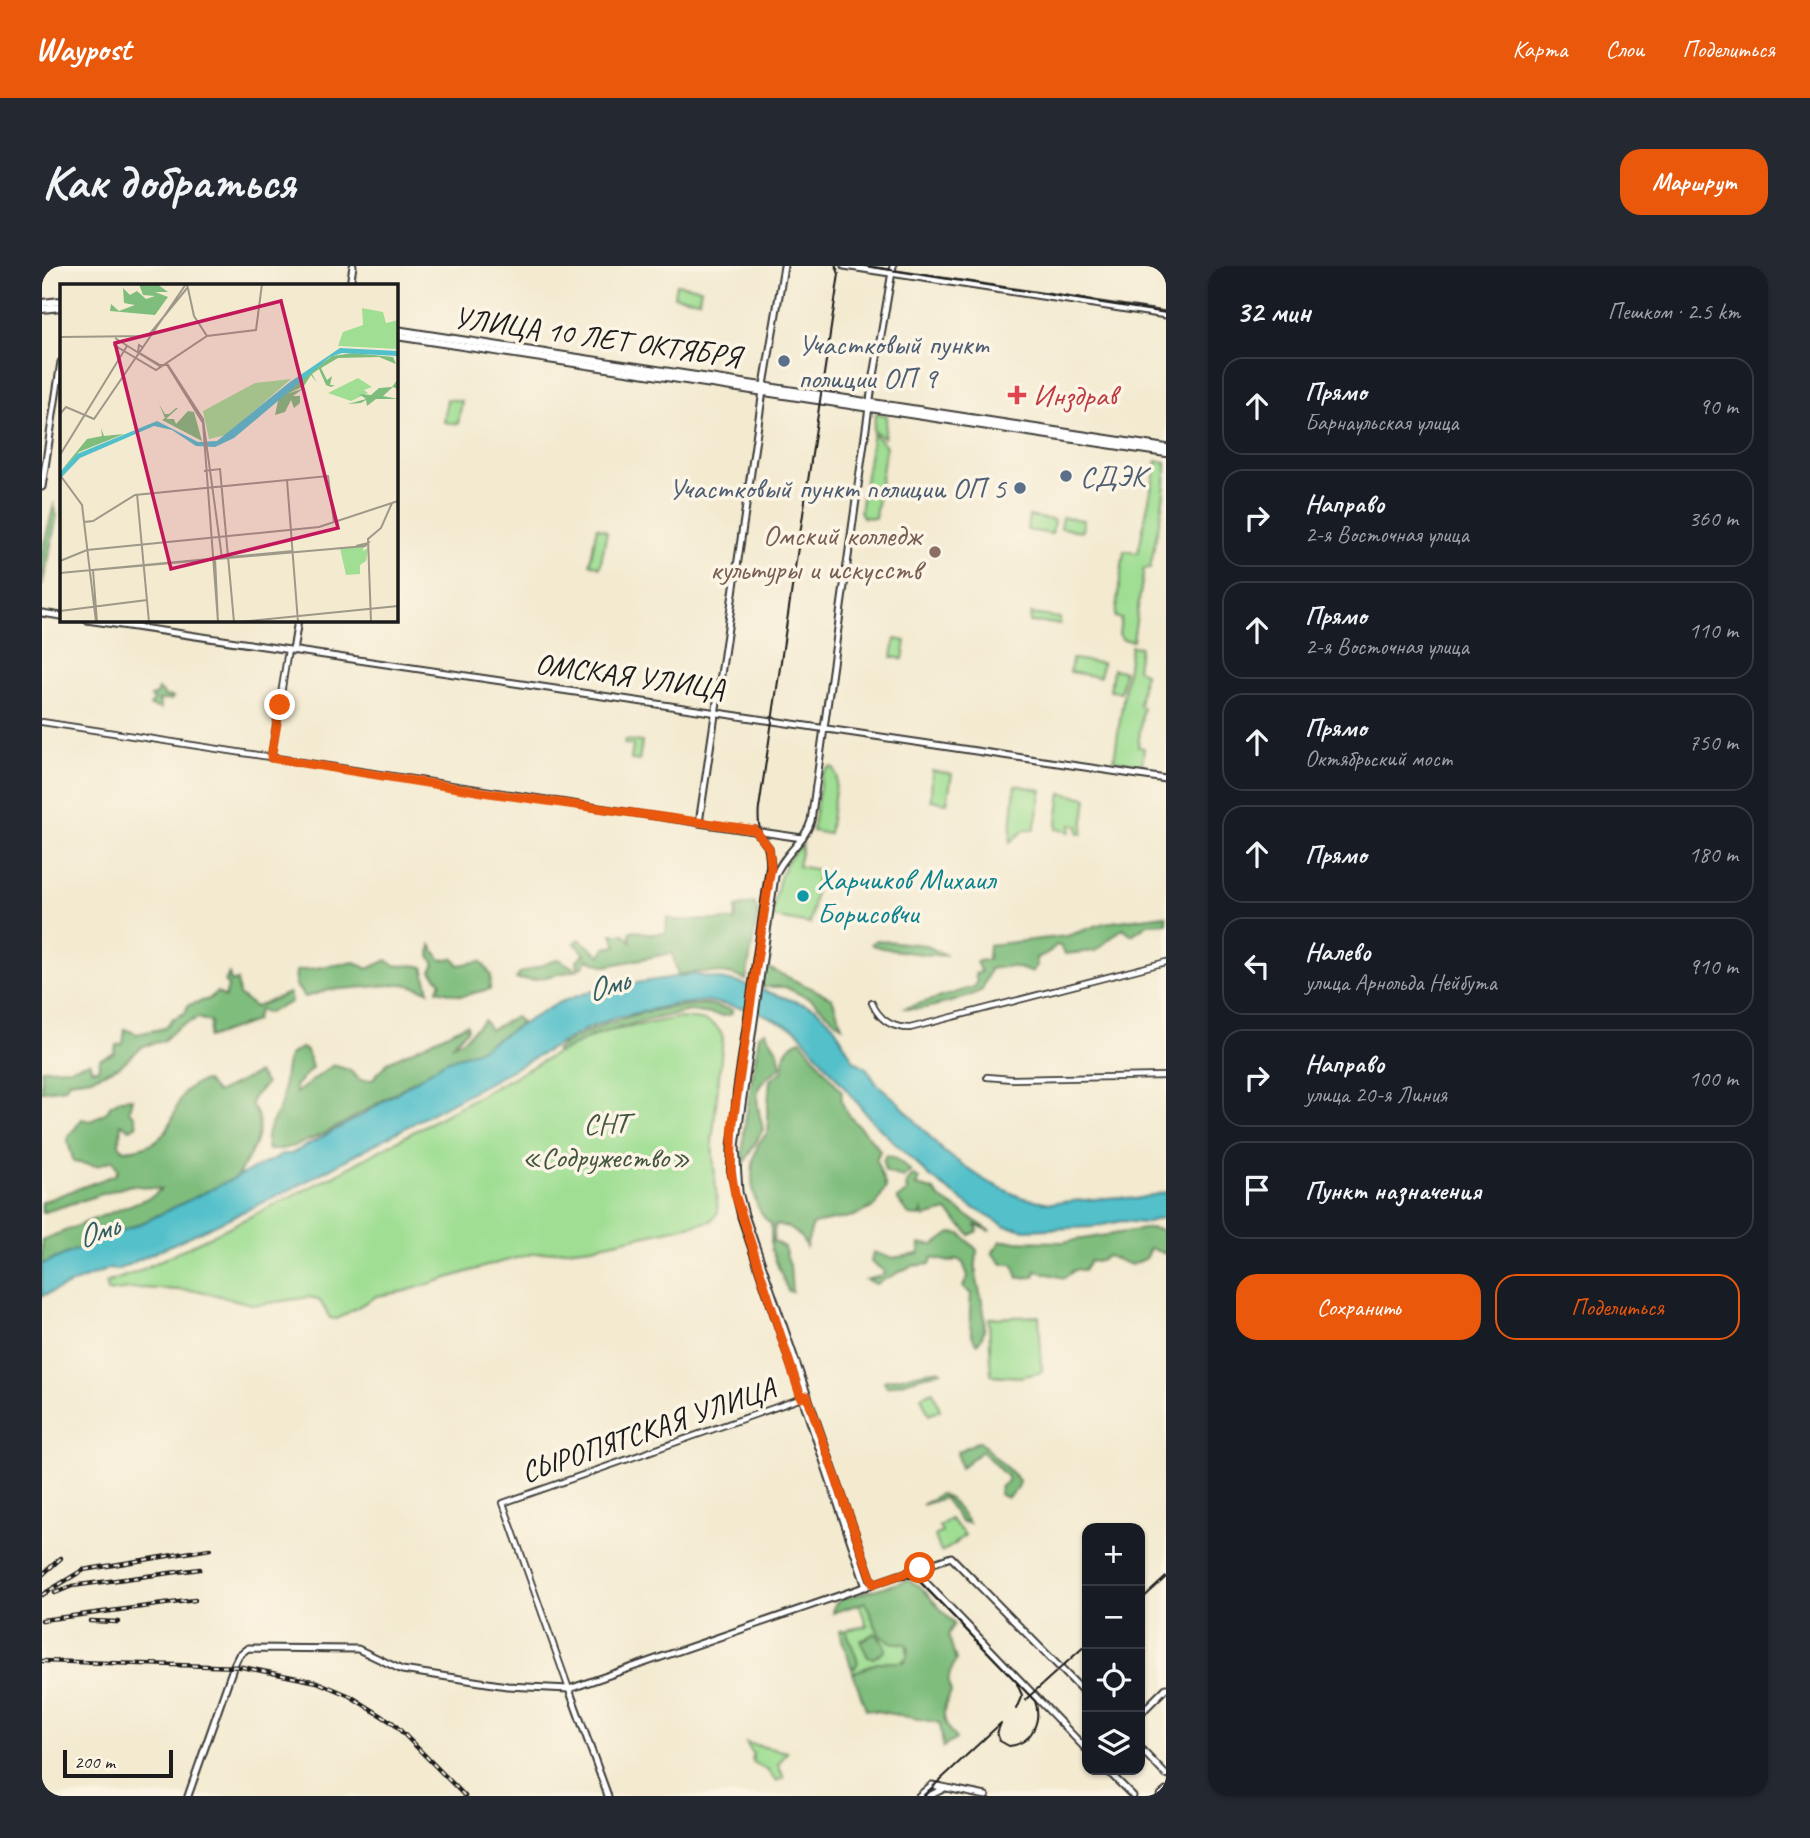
<!DOCTYPE html>
<html lang="ru">
<head>
<meta charset="utf-8">
<style>
  body { margin:0; font-family:Caveat,sans-serif; background:#242831; color:#f1f3f6 }
  .controls { position:absolute; right:21px; bottom:21px; display:grid; overflow:hidden; border-radius:14px; box-shadow:0 2px 5px #0004 }
  .controls button { width:63px; height:63px; display:grid; place-items:center; padding:0; border:0; border-bottom:2px solid #363941; background:#171b24; color:#f1f3f6; font:35px sans-serif }
  .scale { position:absolute; left:21px; bottom:18px; width:110px; box-sizing:border-box; padding-left:7px; border:4px solid #1c1c1c; border-top:0; font-size:19px; line-height:24px; white-space:nowrap; color:#1c1c1c; -webkit-text-stroke:5px #fcf5e5; paint-order:stroke }
  .stop { position:absolute; width:21px; height:21px; margin:-16px; border:5px solid #ea580c; border-radius:50%; background:#fff }
  .stop.end { background:#ea580c; border-color:#fff; box-shadow:0 2px 7px #0008 }
  .list { margin:0; padding:0; list-style:none }
  h2 { display:flex; justify-content:space-between; align-items:center; height:91px; margin:0; padding:0 28px; font-size:30px }
  h2 small { font-size:23px; font-weight:400; color:#9ea1a6 }
  .list li { display:grid; grid-template-columns:46px 1fr auto; gap:21px; align-items:center; box-sizing:border-box; height:98px; margin:0 14px 14px; padding:0 14px; border:2px solid #363941; border-radius:21px }
  .list b { display:block; font-size:26px; white-space:nowrap }
  .list p { margin:0; font-size:23px; white-space:nowrap; color:#9ea1a6 }
  .list em { font-size:23px; font-style:normal; color:#9ea1a6 }
  .actions { display:flex; gap:14px; padding:21px 28px }
  .actions a { flex:1; padding:16px 0; border:2px solid #ea580c; border-radius:21px; text-align:center; font-size:24px; color:#ea580c }
  .actions .main { background:#ea580c; color:#fff }
  .icon { flex:none; width:38px; height:38px; fill:none; stroke:currentColor; stroke-width:2; stroke-linecap:round; stroke-linejoin:round }
  .map { position:relative; flex:none; width:1124px; height:1530px; overflow:hidden; border-radius:21px }
  header { display:flex; align-items:center; gap:42px; box-sizing:border-box; height:98px; padding:0 35px; background:#ea580c; color:#fff }
  header strong { font-size:33px }
  nav { display:flex; gap:38px; margin-inline-start:auto; font-size:24px }
  .intro { display:flex; align-items:center; justify-content:space-between; box-sizing:border-box; height:168px; padding:0 42px }
  h1 { margin:0; font-size:49px }
  .button { padding:18px 32px; border-radius:21px; background:#ea580c; color:#fff; font-size:24px; font-weight:700 }
  main { display:flex; gap:42px; padding:0 42px }
  aside { flex:1; background:#171b24; border-radius:21px; box-shadow:0 2px 5px #0004 }
  .map>svg:first-child { display:block }
  .green { fill:#9fde93; stroke:#5e7d58; stroke-width:2; fill-rule:evenodd }
  .forest { fill:#7fbd7d; stroke:#4e6c4c; stroke-width:2 }
  .water { fill:#52c0ca; stroke:#376e73; stroke-width:2 }
  .lines { fill:none; stroke-linecap:round; stroke-linejoin:round }
  .tertiary-casing { stroke:#3c3b37; stroke-width:8 }
  .secondary-casing { stroke:#3c3b37; stroke-width:9 }
  .primary-casing { stroke:#3c3b37; stroke-width:10 }
  .tertiary { stroke:#fff; stroke-width:4.5 }
  .secondary { stroke:#fff; stroke-width:5 }
  .primary { stroke:#fff; stroke-width:6 }
  .tram { stroke:#1c1c1c; stroke-width:2 }
  .rail-casing { stroke:#1c1c1c; stroke-width:4.5 }
  .rail { stroke:#fcf5e5; stroke-width:2; stroke-dasharray:5; stroke-linecap:butt }
  .route { stroke:#ea580c; stroke-width:9 }
  .service-dot { fill:#5c6f8a; stroke:#fcf5e5; stroke-width:2.5 }
  .health-dot { fill:#e0444e; stroke:#fcf5e5; stroke-width:2.5 }
  .education-dot { fill:#8d6e63; stroke:#fcf5e5; stroke-width:2.5 }
  .culture-dot { fill:#0f9aa8; stroke:#fcf5e5; stroke-width:2.5 }
  .labels { text-anchor:middle; stroke-width:7; stroke-linejoin:round; paint-order:stroke }
  .street-label { font-size:30px; fill:#1c1c1c; stroke:#fcf5e5 }
  .service-label { font-size:30px; fill:#4e5e75; stroke:#fcf5e5; text-anchor:start }
  .health-label { font-size:30px; fill:#be3a42; stroke:#fcf5e5; text-anchor:start }
  .education-label { font-size:30px; fill:#785e54; stroke:#fcf5e5; text-anchor:end }
  .culture-label { font-size:30px; fill:#0d838f; stroke:#fcf5e5; text-anchor:start }
  .park-label { font-size:30px; fill:#435640; stroke:#fcf5e5 }
  .water-label { font-size:32px; font-style:italic; fill:#325e62; stroke:#fcf5e5 }
  .inset-road { fill:none; stroke:#9d9888; stroke-width:2 }
  .view { fill:#c2185b; fill-opacity:0.15; stroke:#c2185b; stroke-width:3.5 }
  .inset-edge { fill:none; stroke:#1c1c1c; stroke-width:3.5 }
</style>
</head>
<body>
<header>
<strong>Waypost</strong>
<nav><a>Карта</a><a>Слои</a><a>Поделиться</a></nav>
</header>
<div class="intro"><h1>Как добраться</h1><a class="button">Маршрут</a></div>
<main>
<div class="map">
<svg width="1124" height="1530" viewBox="0 0 1124 1530">
  <rect width="100%" height="100%" fill="#fcf5e5"/>
  <filter id="ink" filterUnits="userSpaceOnUse"><feTurbulence type="fractalNoise" baseFrequency=".0143" numOctaves="2"/><feDisplacementMap in="SourceGraphic" scale="14" xChannelSelector="R" yChannelSelector="G"/><feConvolveMatrix kernelMatrix="1 2 1 2 8 2 1 2 1" color-interpolation-filters="sRGB"/></filter>
  <filter id="wash" filterUnits="userSpaceOnUse"><feTurbulence type="fractalNoise" baseFrequency=".00686" numOctaves="4" result="noise"/><feDisplacementMap in="SourceGraphic" scale="28" xChannelSelector="R" yChannelSelector="G"/><feGaussianBlur stdDeviation="1.57" result="paint"/><feColorMatrix in="noise" values="0 0 0 0 0 0 0 0 0 0 0 0 0 0 0 0 0 1.4 0 .05"/><feComposite in="paint" operator="in"/></filter>
  <g filter="url(#wash)">
    <rect width="100%" height="100%" fill="#f3ead0"/>
    <g class="green">
      <polygon points="634,18 659,22 657,34 632,30"/>
      <polygon points="405,133 420,135 416,158 402,156"/>
      <polygon points="834,147 845,150 842,172 831,164"/>
      <polygon points="831,167 844,180 833,252 821,251 818,245"/>
      <path d="M1115 195 1124 196C1124 235 1114 267 1108 303L1102 302 1091 375 1080 373 1077 368 1079 353 1073 351 1082 285 1096 287Z"/>
      <polygon points="987,250 1012,254 1010,268 985,264"/>
      <polygon points="1020,251 1042,254 1040,265 1019,262"/>
      <polygon points="555,261 565,265 558,301 548,297"/>
      <polygon points="989,348 1018,352 1018,358 988,356"/>
      <polygon points="853,373 864,375 861,393 850,391"/>
      <polygon points="1089,380 1098,381 1095,403 1102,407 1097,440 1101,441 1096,481 1102,482 1100,499 1072,494"/>
      <polygon points="1030,393 1060,397 1058,411 1028,406"/>
      <polygon points="1071,403 1082,405 1079,426 1068,425"/>
      <polygon points="583,474 600,476 597,495 589,494 591,479 582,478"/>
      <polygon points="788,501 792,502 795,511 787,568 770,565 780,508"/>
      <polygon points="890,505 910,508 905,537 889,534"/>
      <polygon points="973,519 1000,524 992,564 984,563 968,576"/>
      <polygon points="1019,527 1045,532 1040,568 1036,567 1036,560 1029,559 1028,566 1014,563"/>
      <path d="M761 578 756 600 777 604 768 658 730 651C735 624 737 596 761 578Z"/>
      <path d="M635 752C653 753 675 752 681 772L670 877 676 946 669 955 550 981 489 988 445 1000 364 1025 335 1030 295 1053 288 1052 278 1035 268 1031 213 1039 158 1025 98 1022 65 1026 64 1017 95 1006 293 909 522 783 562 766Z"/>
      <polygon points="997,1050 1000,1106 978,1111 949,1109 947,1052"/>
      <polygon points="891,1125 898,1144 887,1149 879,1130"/>
      <polygon points="908,1253 923,1269 912,1279 899,1286 893,1270 900,1266 897,1260"/>
      <path d="M824 1336C834 1355 844 1369 864 1378L866 1390 858 1397 837 1396 811 1407 809 1400 813 1402 815 1393 804 1364 825 1360 817 1338ZM831 1369 839 1388 831 1392 819 1373Z"/>
      <polygon points="704,1477 745,1486 736,1499 742,1512 734,1515 725,1504 710,1496 711,1488"/>
    </g>
    <g class="forest">
      <polygon points="12,239 15,250 0,320 0,286"/>
      <polygon points="116,423 123,430 131,431 129,434 117,434 119,443 108,440 112,434 109,431 114,429"/>
      <path d="M712 637 716 646 704 714C687 705 655 704 636 709L630 687 564 700 545 693 541 701 536 702 535 694 543 688 533 677 537 673 559 690 563 682 575 680 570 668H583L589 676 588 666 591 664 608 668 624 667 625 651 632 654H693L694 642Z"/>
      <path d="M1124 649V657L1106 658 1090 669 1081 662 1053 685 1023 688 1018 680 1014 679 1007 687 994 692 995 700 989 706 969 700 948 703 940 724C925 732 878 747 863 742L932 721 935 717 933 708 939 706 934 696 946 693 947 679 1025 670 1062 657Z"/>
      <path d="M834 674 883 679 903 689C894 691 835 683 829 678Z"/>
      <polygon points="389,679 399,694 411,692 417,699 439,695 449,709 448,723 420,730 395,724 399,716 389,705 393,698 388,690"/>
      <polygon points="517,693 535,704 490,714 474,713 478,707"/>
      <path d="M345 694C357 706 368 695 381 701L387 725 363 718 287 724 263 731 253 719 254 705 313 696 326 703Z"/>
      <polygon points="722,700 790,732 800,760 770,734 743,721 718,721"/>
      <polygon points="187,707 189,716 195,714 197,729 213,741 247,727 249,736 226,747 217,744 213,755 166,772 169,756 156,752 136,761 121,775 101,780 78,800 50,812 27,815 23,822 0,825 0,803 29,802 48,796 49,803 56,803 58,793 72,787 74,779 81,778 83,763 95,768 123,762 130,753 143,747 146,739 167,733 175,726 183,731 186,721 183,716"/>
      <path d="M665 738 690 744V748L682 750 648 745 606 754 552 769 517 787 513 784C558 755 612 740 665 738Z"/>
      <path d="M473 751 479 756C455 781 420 790 390 805 352 825 266 887 226 884 221 867 231 857 237 843 244 827 240 808 246 793 248 787 254 785 259 782L265 785 270 802 253 820 254 827 291 799 307 804 318 814H330L346 796 425 758 426 763 409 780 421 774 442 754 448 764Z"/>
      <path d="M723 765 736 785 739 802C707 820 714 832 721 863L700 901 702 864 717 769Z"/>
      <path d="M759 774 800 826C795 848 827 865 838 885L834 894 844 921 834 940 812 950 771 958 764 981C759 968 748 959 733 959L731 975 742 981 748 1000 750 1026 746 1025 729 983V958C707 940 707 905 715 881 717 874 724 871 727 863L725 851 728 814 742 804C741 788 743 780 759 774Z"/>
      <path d="M216 807 224 818 211 831 209 839C231 862 202 899 188 920L0 1001V974L111 930 119 923 89 919 0 947V936L73 909 76 904 71 894 55 900 32 896 25 873 40 853 49 855 66 845 68 840 79 833 90 832 87 845 92 849 95 859 88 863 79 858 77 879 82 884C151 879 117 823 164 815L175 827Z"/>
      <polygon points="844,889 853,892 869,905 861,912 843,905 841,895"/>
      <polygon points="871,909 877,913 874,920 891,924 898,932 949,965 934,959 936,965 928,969 905,945 882,951 880,945 879,950 867,949 855,933 865,926 864,918"/>
      <polygon points="1109,962 1119,964 1124,973 1124,988 1108,982 1103,993 1089,999 1066,990 1055,996 1048,995 1042,1004 1033,1004 1022,1012 994,1005 992,1011 976,1012 971,998 960,998 950,987 959,975 1021,976"/>
      <path d="M909 967 919 968 935 984C935 991 933 1000 934 1007 936 1028 952 1060 935 1078 925 1068 928 1042 929 1028L921 1021 926 1010 921 997 915 993 908 996 890 992 888 998 869 1000 834 1018 824 1014 841 1009 842 1005 829 996 831 986 849 992 877 988 878 978 892 979Z"/>
      <polygon points="897,1103 900,1105 845,1121 842,1115"/>
      <polygon points="937,1175 977,1214 976,1222 965,1232 957,1228 959,1220 966,1215 965,1211 940,1185 918,1202 915,1186"/>
      <polygon points="898,1228 907,1232 927,1257 919,1256 902,1232 880,1239"/>
      <path d="M866 1314 879 1321 912 1358 906 1369 914 1394C908 1407 904 1412 909 1426 898 1446 900 1457 914 1473L901 1481 898 1457 824 1443 811 1407 837 1396H863L867 1383 864 1378 849 1376 838 1370 823 1336 791 1347 793 1338 800 1333Z"/>
      <polygon points="804,1364 816,1396 813,1402 809,1400 797,1365"/>
      <polygon points="833,1367 842,1378 843,1385 831,1392 826,1391 818,1375"/>
    </g>
    <polygon class="water" points="650,708 699,717 773,742 791,758 812,795 824,801 834,817 856,836 901,885 944,915 978,931 1008,937 1076,931 1093,933 1124,926 1124,951 1102,957 1080,955 1051,961 984,964 963,960 928,940 887,910 831,856 755,764 715,745 665,735 629,739 573,752 547,762 250,923 75,1004 66,1003 0,1030 0,998 104,955 242,888 249,888 317,851 404,795 434,785 516,737 552,724"/>
  </g>
  <g filter="url(#ink)">
    <g class="lines">
      <defs>
        <g id="tertiary">
          <polyline points="0,456 657,557"/>
          <polyline points="229,492 246,384"/>
          <path d="M830 737C837 753 850 762 868 762L1124 696"/>
          <polyline points="945,811 970,813 1124,810"/>
          <polyline points="527,1423 461,1237 763,1131"/>
        </g>
        <g id="secondary">
          <polyline points="802,0 1124,49"/>
          <polyline points="308,19 311,0"/>
          <polyline points="722,119 742,0"/>
          <polyline points="721,125 657,557 760,572"/>
          <polyline points="0,221 19,96"/>
          <polyline points="0,347 19,350"/>
          <polyline points="45,354 1124,513"/>
          <polyline points="251,385 256,354"/>
          <polyline points="713,564 727,582 729,601 689,880 689,904 699,951 824,1321"/>
          <polyline points="872,1304 1045,1484"/>
          <path d="M831 1318 703 949 697 926 694 880 733 610C741 588 763 576 769 555L829 127 851 0"/>
          <polyline points="527,1423 566,1530"/>
          <polyline points="1098,1448 1124,1422"/>
          <polyline points="1098,1482 1124,1509"/>
          <polyline points="1065,1504 1091,1530"/>
          <polyline points="146,1530 192,1399 197,1389 206,1382 316,1383 360,1404 465,1420 527,1423 909,1291 1045,1429"/>
          <polyline points="877,1530 890,1519 944,1530"/>
          <polyline points="887,1530 901,1523"/>
          <polyline points="1118,1530 1124,1525"/>
        </g>
        <g id="primary">
          <polyline points="0,37 19,35"/>
          <polyline points="0,43 19,41"/>
          <polyline points="354,64 1124,182"/>
          <polyline points="354,70 1124,187"/>
        </g>
      </defs>
      <use href="#tertiary" class="tertiary-casing"/>
      <use href="#secondary" class="secondary-casing"/>
      <use href="#primary" class="primary-casing"/>
      <use href="#tertiary" class="tertiary"/>
      <use href="#secondary" class="secondary"/>
      <use href="#primary" class="primary"/>
      <g class="tram">
        <path d="M794 0 797 8 717 542C714 566 726 580 724 601L691 826 685 904 696 951 752 1118 766 1139 824 1306C836 1327 858 1305 876 1314L993 1435C1000 1454 990 1478 967 1480L958 1475 955 1467 959 1457"/>
        <polyline points="823,0 1124,47"/>
        <polyline points="1098,1335 1124,1311"/>
        <polyline points="983,1434 1045,1378"/>
        <polyline points="974,1443 980,1429 975,1418"/>
        <polyline points="881,1530 958,1458"/>
      </g>
      <defs>
        <g id="rail">
          <polyline points="0,1309 19,1292"/>
          <polyline points="13,1327 30,1320 158,1303"/>
          <polyline points="0,1329 41,1304 168,1283"/>
          <polyline points="0,1354 153,1334"/>
          <polyline points="48,1355 76,1356"/>
          <polyline points="0,1395 200,1401 275,1416 308,1430 351,1457 423,1530"/>
        </g>
      </defs>
      <use href="#rail" class="rail-casing"/>
      <use href="#rail" class="rail"/>
    </g>
  </g>
  <g class="lines" filter="url(#ink)">
    <polyline class="route" points="238,439 229,492 447,527 713,564 727,582 729,601 691,856 689,904 693,928 759,1132 765,1130 831,1318 878,1302"/>
  </g>
  <g class="service-dot">
    <circle cx="742" cy="95" r="7"/>
    <circle cx="1024" cy="210" r="7"/>
    <circle cx="978" cy="222" r="7"/>
  </g>
  <path class="health-dot" d="M971.5 118.5h7v7h7v7h-7v7h-7v-7h-7v-7h7z"/>
  <circle class="education-dot" cx="893" cy="286" r="7"/>
  <circle class="culture-dot" cx="761" cy="630" r="7"/>
  <g class="labels">
    <g class="street-label">
      <text transform="translate(555 71) rotate(8)" y="10">УЛИЦА 10 ЛЕТ ОКТЯБРЯ</text>
      <text transform="translate(588 410) rotate(8)" y="10">ОМСКАЯ УЛИЦА</text>
      <text transform="translate(606 1164) rotate(-19)" y="10">СЫРОПЯТСКАЯ УЛИЦА</text>
    </g>
    <g class="service-label">
      <text x="756" y="88">Участковый пункт<tspan x="756" dy="34">полиции ОП 9</tspan></text>
      <text x="1038" y="220">СДЭК</text>
      <text x="964" y="232" text-anchor="end">Участковый пункт полиции ОП 5</text>
    </g>
    <g class="health-label">
      <text x="991" y="139">Инздрав</text>
    </g>
    <g class="education-label">
      <text x="879" y="279">Омский колледж<tspan x="879" dy="34">культуры и искусств</tspan></text>
    </g>
    <g class="culture-label">
      <text x="775" y="623">Харчиков Михаил<tspan x="775" dy="34">Борисовчи</tspan></text>
    </g>
    <g class="park-label">
      <text x="564" y="867">СНТ<tspan x="564" dy="34">«Содружество»</tspan></text>
    </g>
    <g class="water-label">
      <text transform="translate(565 719) rotate(-18)" y="11">Омь</text>
      <text transform="translate(55 965) rotate(-20)" y="11">Омь</text>
    </g>
  </g>
  <g transform="translate(18 18)">
    <rect width="338" height="338" fill="#f3ead0"/>
    <path d="M302 24 323 28 326 39 338 36V65L278 62 283 48 303 41ZM298 94 312 103 304 106 308 109 291 117 268 109ZM231 95 166 151 149 155 143 127 195 99ZM304 262 303 267 308 264 306 277 300 281V290L286 291 280 264Z" fill="#9fde93"/>
    <path d="M79 0H97L108 8H95L108 13 95 31 50 27 51 20 59 27 75 21 64 19 63 4 70 11 77 7 86 15 95 12 83 11ZM293 69 333 73 336 80 319 73 278 74 261 84 267 96 272 92 270 101H275L271 103 266 101 259 85 252 90 257 99 251 91 244 102 227 110 244 104 233 112H240V119L234 124 231 116 225 128 215 131 219 112 272 72ZM338 95V105L333 103 323 112 338 115H316L307 122 306 116 301 119 288 120 306 115 299 110 311 111 319 104 332 103ZM99 120 105 130H109L116 124H118L106 135H114L116 140 128 127 134 128 142 157 102 136 105 134ZM41 144 44 152 64 150 19 168 0 188 27 155 42 152Z" fill="#7fbd7d"/>
    <path d="M280 64 338 67V72L282 69 270 73 174 154 155 163 136 162 112 146 94 142 20 174 0 195 1 187 17 170 97 137 138 158 157 157 230 98Z" fill="#52c0ca"/>
    <path class="inset-road" d="M127 0 134 32 147 52M88 52 128 3M0 53 88 52M55 54 101 83M58 56 54 61 96 86 147 52 196 46 202 0M82 63 79 61 78 68 100 81H108L143 135 162 274M106 79 143 139 158 338M0 130 6 123 34 135 126 0M0 171 67 62M144 187 160 185 174 338M0 191 22 221 36 338M227 196 238 338M77 210 89 338M24 238 33 237 75 211 268 192 274 239M155 274 158 338M0 277 27 266 259 243 338 217M0 289 233 267M0 327 87 316M37 338 33 286 305 262 308 259 296 262M180 338 338 322M311 338 308 255 321 244 332 219"/>
    <path class="view" d="M221 17 278 244 111 285 55 59Z"/>
    <rect width="338" height="338" class="inset-edge"/>
  </g>
</svg>
<div class="controls">
<button>+</button>
<button>−</button>
<button><svg class="icon" aria-label="locate" viewBox="0 0 24 24"><circle cx="12" cy="12" r="6"/><path d="M12 2v4M12 18v4M2 12h4M18 12h4"/></svg></button>
<button><svg class="icon" aria-label="layers" viewBox="0 0 24 24"><path d="M12 4l9 5-9 5-9-5zM3 14l9 5 9-5"/></svg></button>
</div>
<div class="scale">200 m</div>
<div class="stop" style="left:878px;top:1302px"></div>
<div class="stop end" style="left:238px;top:439px"></div>
</div>
<aside>
<h2>32 мин<small>Пешком · 2.5 km</small></h2>
<ul class="list">
<li><svg class="icon" aria-label="ahead" viewBox="0 0 24 24"><path d="M12 20V5M6 11l6-6 6 6"/></svg><div><b>Прямо</b><p>Барнаульская улица</p></div><em>90 m</em></li>
<li><svg class="icon" aria-label="right" viewBox="0 0 24 24"><path d="M7 20v-9h11M14 6l5 5-5 5"/></svg><div><b>Направо</b><p>2-я Восточная улица</p></div><em>360 m</em></li>
<li><svg class="icon" aria-label="ahead" viewBox="0 0 24 24"><path d="M12 20V5M6 11l6-6 6 6"/></svg><div><b>Прямо</b><p>2-я Восточная улица</p></div><em>110 m</em></li>
<li><svg class="icon" aria-label="ahead" viewBox="0 0 24 24"><path d="M12 20V5M6 11l6-6 6 6"/></svg><div><b>Прямо</b><p>Октябрьский мост</p></div><em>750 m</em></li>
<li><svg class="icon" aria-label="ahead" viewBox="0 0 24 24"><path d="M12 20V5M6 11l6-6 6 6"/></svg><div><b>Прямо</b></div><em>180 m</em></li>
<li><svg class="icon" aria-label="left" viewBox="0 0 24 24"><path d="M17 20v-9H6M10 6l-5 5 5 5"/></svg><div><b>Налево</b><p>улица Арнольда Нейбута</p></div><em>910 m</em></li>
<li><svg class="icon" aria-label="right" viewBox="0 0 24 24"><path d="M7 20v-9h11M14 6l5 5-5 5"/></svg><div><b>Направо</b><p>улица 20-я Линия</p></div><em>100 m</em></li>
<li><svg class="icon" aria-label="arrive" viewBox="0 0 24 24"><path d="M6 21V4h12l-3 4 3 4H6"/></svg><div><b>Пункт назначения</b></div></li>
</ul>
<div class="actions"><a class="main">Сохранить</a><a>Поделиться</a></div>
</aside>
</main>
</body>
</html>
